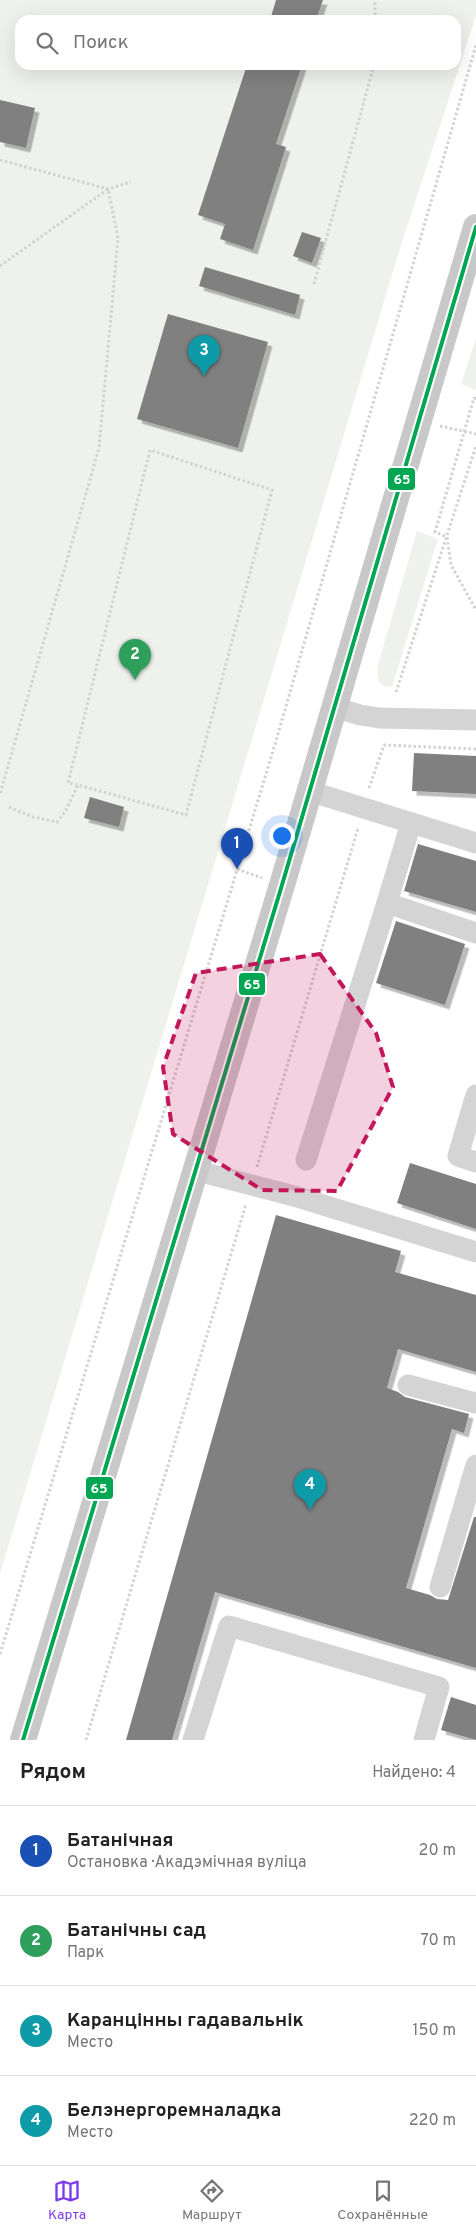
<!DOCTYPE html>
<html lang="ru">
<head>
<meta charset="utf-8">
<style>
  body { margin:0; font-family:Overpass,sans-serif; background:#f2f2f2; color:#222 }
  .you { position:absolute; left:281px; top:835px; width:18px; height:18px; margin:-12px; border:4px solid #fff; border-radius:50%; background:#1a73e8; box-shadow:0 0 0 8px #1a73e833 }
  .badge { display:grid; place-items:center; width:32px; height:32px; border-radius:50%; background:#7c3aed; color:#fff; font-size:16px; font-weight:700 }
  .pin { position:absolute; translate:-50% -41px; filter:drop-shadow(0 1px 2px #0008) }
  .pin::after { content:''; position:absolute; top:26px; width:18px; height:15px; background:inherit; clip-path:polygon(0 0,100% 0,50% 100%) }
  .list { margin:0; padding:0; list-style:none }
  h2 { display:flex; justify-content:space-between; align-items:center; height:65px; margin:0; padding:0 20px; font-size:21px }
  h2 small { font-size:16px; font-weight:400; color:#767676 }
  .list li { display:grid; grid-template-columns:32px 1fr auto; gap:15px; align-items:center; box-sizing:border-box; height:90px; padding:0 20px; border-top:1px solid #e0e0e0 }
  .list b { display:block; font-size:19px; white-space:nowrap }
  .list p { margin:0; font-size:16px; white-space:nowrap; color:#767676 }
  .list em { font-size:16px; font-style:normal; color:#767676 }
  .icon { flex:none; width:28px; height:28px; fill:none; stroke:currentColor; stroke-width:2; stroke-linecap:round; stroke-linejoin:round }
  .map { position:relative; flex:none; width:476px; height:1740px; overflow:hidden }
  .search { position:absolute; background:#fff; box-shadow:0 5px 20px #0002; left:15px; right:15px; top:15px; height:55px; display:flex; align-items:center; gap:12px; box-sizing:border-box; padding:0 18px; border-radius:15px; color:#767676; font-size:19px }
  .sheet { height:425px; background:#fff }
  nav { display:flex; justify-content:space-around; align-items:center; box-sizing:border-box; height:70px; border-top:1px solid #e0e0e0; background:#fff; font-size:14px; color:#767676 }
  nav a { display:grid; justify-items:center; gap:2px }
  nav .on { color:#7c3aed }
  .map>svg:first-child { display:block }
  .green { fill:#eff2ec; fill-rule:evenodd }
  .building { fill:#808080; filter:url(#shadow) }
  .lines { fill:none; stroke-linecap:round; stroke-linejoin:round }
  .path { stroke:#d2d2d2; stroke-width:3; stroke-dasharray:2.5 2.5; stroke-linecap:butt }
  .minor { stroke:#d4d4d4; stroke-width:21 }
  .major { stroke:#c8c8c8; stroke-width:26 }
  .bus-1-casing { stroke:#fff; stroke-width:8 }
  .bus-1 { stroke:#00a651; stroke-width:4 }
  .marked { fill:#c2185b; fill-opacity:0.2; stroke:#c2185b; stroke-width:4; stroke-dasharray:10 6; stroke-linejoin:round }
  .line-badge { stroke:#fff; stroke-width:2 }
  .badge-label { font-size:14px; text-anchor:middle; font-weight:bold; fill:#fff }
</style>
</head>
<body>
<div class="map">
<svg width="476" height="1740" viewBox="0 0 476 1740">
  <defs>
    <filter id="shadow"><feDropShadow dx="4.5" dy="4.5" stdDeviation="0" flood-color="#0004"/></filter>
  </defs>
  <rect width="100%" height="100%" fill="#fff"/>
  <g class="green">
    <path d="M0 0H476V16L402 242 0 1574ZM20 20H456V65H20Z"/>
    <polygon points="476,338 476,390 461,384"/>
    <polygon points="417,531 438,539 392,687 384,686 379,682 377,668"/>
  </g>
  <g class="building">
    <polygon points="276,0 323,0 316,20 270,20"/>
    <polygon points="247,65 302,65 276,144 286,147 253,250 220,239 225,224 198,215"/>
    <polygon points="0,100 35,108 26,148 0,142"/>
    <polygon points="302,232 321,238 312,263 293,256"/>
    <polygon points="205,267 300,295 295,315 199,286"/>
    <polygon points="168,314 268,342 238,448 137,419"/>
    <polygon points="414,753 476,756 476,794 412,791"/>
    <polygon points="90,797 124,807 119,827 84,818"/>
    <polygon points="418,844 476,861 476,912 404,891"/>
    <polygon points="396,921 465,944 445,1005 376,983"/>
    <polygon points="410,1163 476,1184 476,1229 397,1203"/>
    <polygon points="276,1215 401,1251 395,1272 476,1295 476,1372 398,1349 387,1388 398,1392 405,1397 469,1414 464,1433 452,1429 406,1588 430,1595 437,1599 448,1600 474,1517 476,1517 476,1668 215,1592 172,1740 126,1740"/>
    <polygon points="451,1697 476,1705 476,1740 441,1730"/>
  </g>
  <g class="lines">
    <g class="path">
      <polyline points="375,20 375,0"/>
      <polyline points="0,160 108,189 131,182"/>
      <polyline points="0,266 108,189 118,238 99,448 0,794"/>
      <polyline points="314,284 374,65"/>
      <polyline points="476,399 474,398 435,532 447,537 451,565 476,610"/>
      <polyline points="440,426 476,434"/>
      <polyline points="396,692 476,446"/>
      <polyline points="369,788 384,745 476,749"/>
      <polyline points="9,807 33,817 57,822 65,812 78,785 186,815 272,490 150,450 68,783 78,785"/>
      <polyline points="237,869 262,878"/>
      <polyline points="257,1167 358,828"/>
      <polyline points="0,1654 276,741 476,45"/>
      <polyline points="86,1740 246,1204"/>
    </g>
    <g class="minor">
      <polyline points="334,707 360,715 379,718 476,720"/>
      <polyline points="309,791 476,843"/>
      <polyline points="411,823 387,903 476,933"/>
      <polyline points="476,1095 458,1156 476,1162"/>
      <polyline points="306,1160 387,903"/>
      <polyline points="194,1170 294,1196 476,1252"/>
      <polyline points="408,1385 476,1403"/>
      <polyline points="440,1587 476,1465"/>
      <polyline points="193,1740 229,1626 439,1687 424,1740"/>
    </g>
    <polyline class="major" points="23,1740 282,885 476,227"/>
    <defs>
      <polyline id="bus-1" points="23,1740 282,885 476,227"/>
    </defs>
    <use href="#bus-1" class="bus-1-casing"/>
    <use href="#bus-1" class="bus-1"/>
  </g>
  <path class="marked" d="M320 954 376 1033 393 1087 337 1191 262 1190 173 1134 163 1067 196 973Z"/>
  <g class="line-badge">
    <rect x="387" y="467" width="29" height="24" rx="5" fill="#00a651"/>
    <rect x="238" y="972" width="28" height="24" rx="5" fill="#00a651"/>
    <rect x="85" y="1476" width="29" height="24" rx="5" fill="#00a651"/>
  </g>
  <g class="badge-label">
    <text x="402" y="484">65</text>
    <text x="252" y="989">65</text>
    <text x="99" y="1493">65</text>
  </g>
</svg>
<div class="you"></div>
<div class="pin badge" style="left:237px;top:869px;background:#1a4fb4">1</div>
<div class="pin badge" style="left:135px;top:680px;background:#2e9e5b">2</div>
<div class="pin badge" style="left:204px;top:376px;background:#0f9aa8">3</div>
<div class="pin badge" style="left:310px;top:1510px;background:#0f9aa8">4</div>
<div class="search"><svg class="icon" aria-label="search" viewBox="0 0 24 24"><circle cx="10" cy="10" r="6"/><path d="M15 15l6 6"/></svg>Поиск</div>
</div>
<section class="sheet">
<h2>Рядом<small>Найдено: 4</small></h2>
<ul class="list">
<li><span class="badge" style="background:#1a4fb4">1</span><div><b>Батанічная</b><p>Остановка · Акадэмічная вуліца</p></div><em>20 m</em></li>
<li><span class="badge" style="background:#2e9e5b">2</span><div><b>Батанічны сад</b><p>Парк</p></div><em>70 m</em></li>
<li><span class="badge" style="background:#0f9aa8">3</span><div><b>Каранцінны гадавальнік</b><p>Место</p></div><em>150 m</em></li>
<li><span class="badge" style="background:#0f9aa8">4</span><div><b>Белэнергоремналадка</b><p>Место</p></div><em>220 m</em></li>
</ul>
</section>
<nav>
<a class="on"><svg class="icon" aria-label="map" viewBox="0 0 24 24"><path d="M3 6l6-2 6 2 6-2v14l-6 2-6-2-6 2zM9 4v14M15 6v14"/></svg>Карта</a>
<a><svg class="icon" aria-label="directions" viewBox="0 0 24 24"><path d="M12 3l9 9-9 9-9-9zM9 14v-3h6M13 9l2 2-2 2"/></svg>Маршрут</a>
<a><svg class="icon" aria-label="saved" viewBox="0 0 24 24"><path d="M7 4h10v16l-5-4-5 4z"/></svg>Сохранённые</a>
</nav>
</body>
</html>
